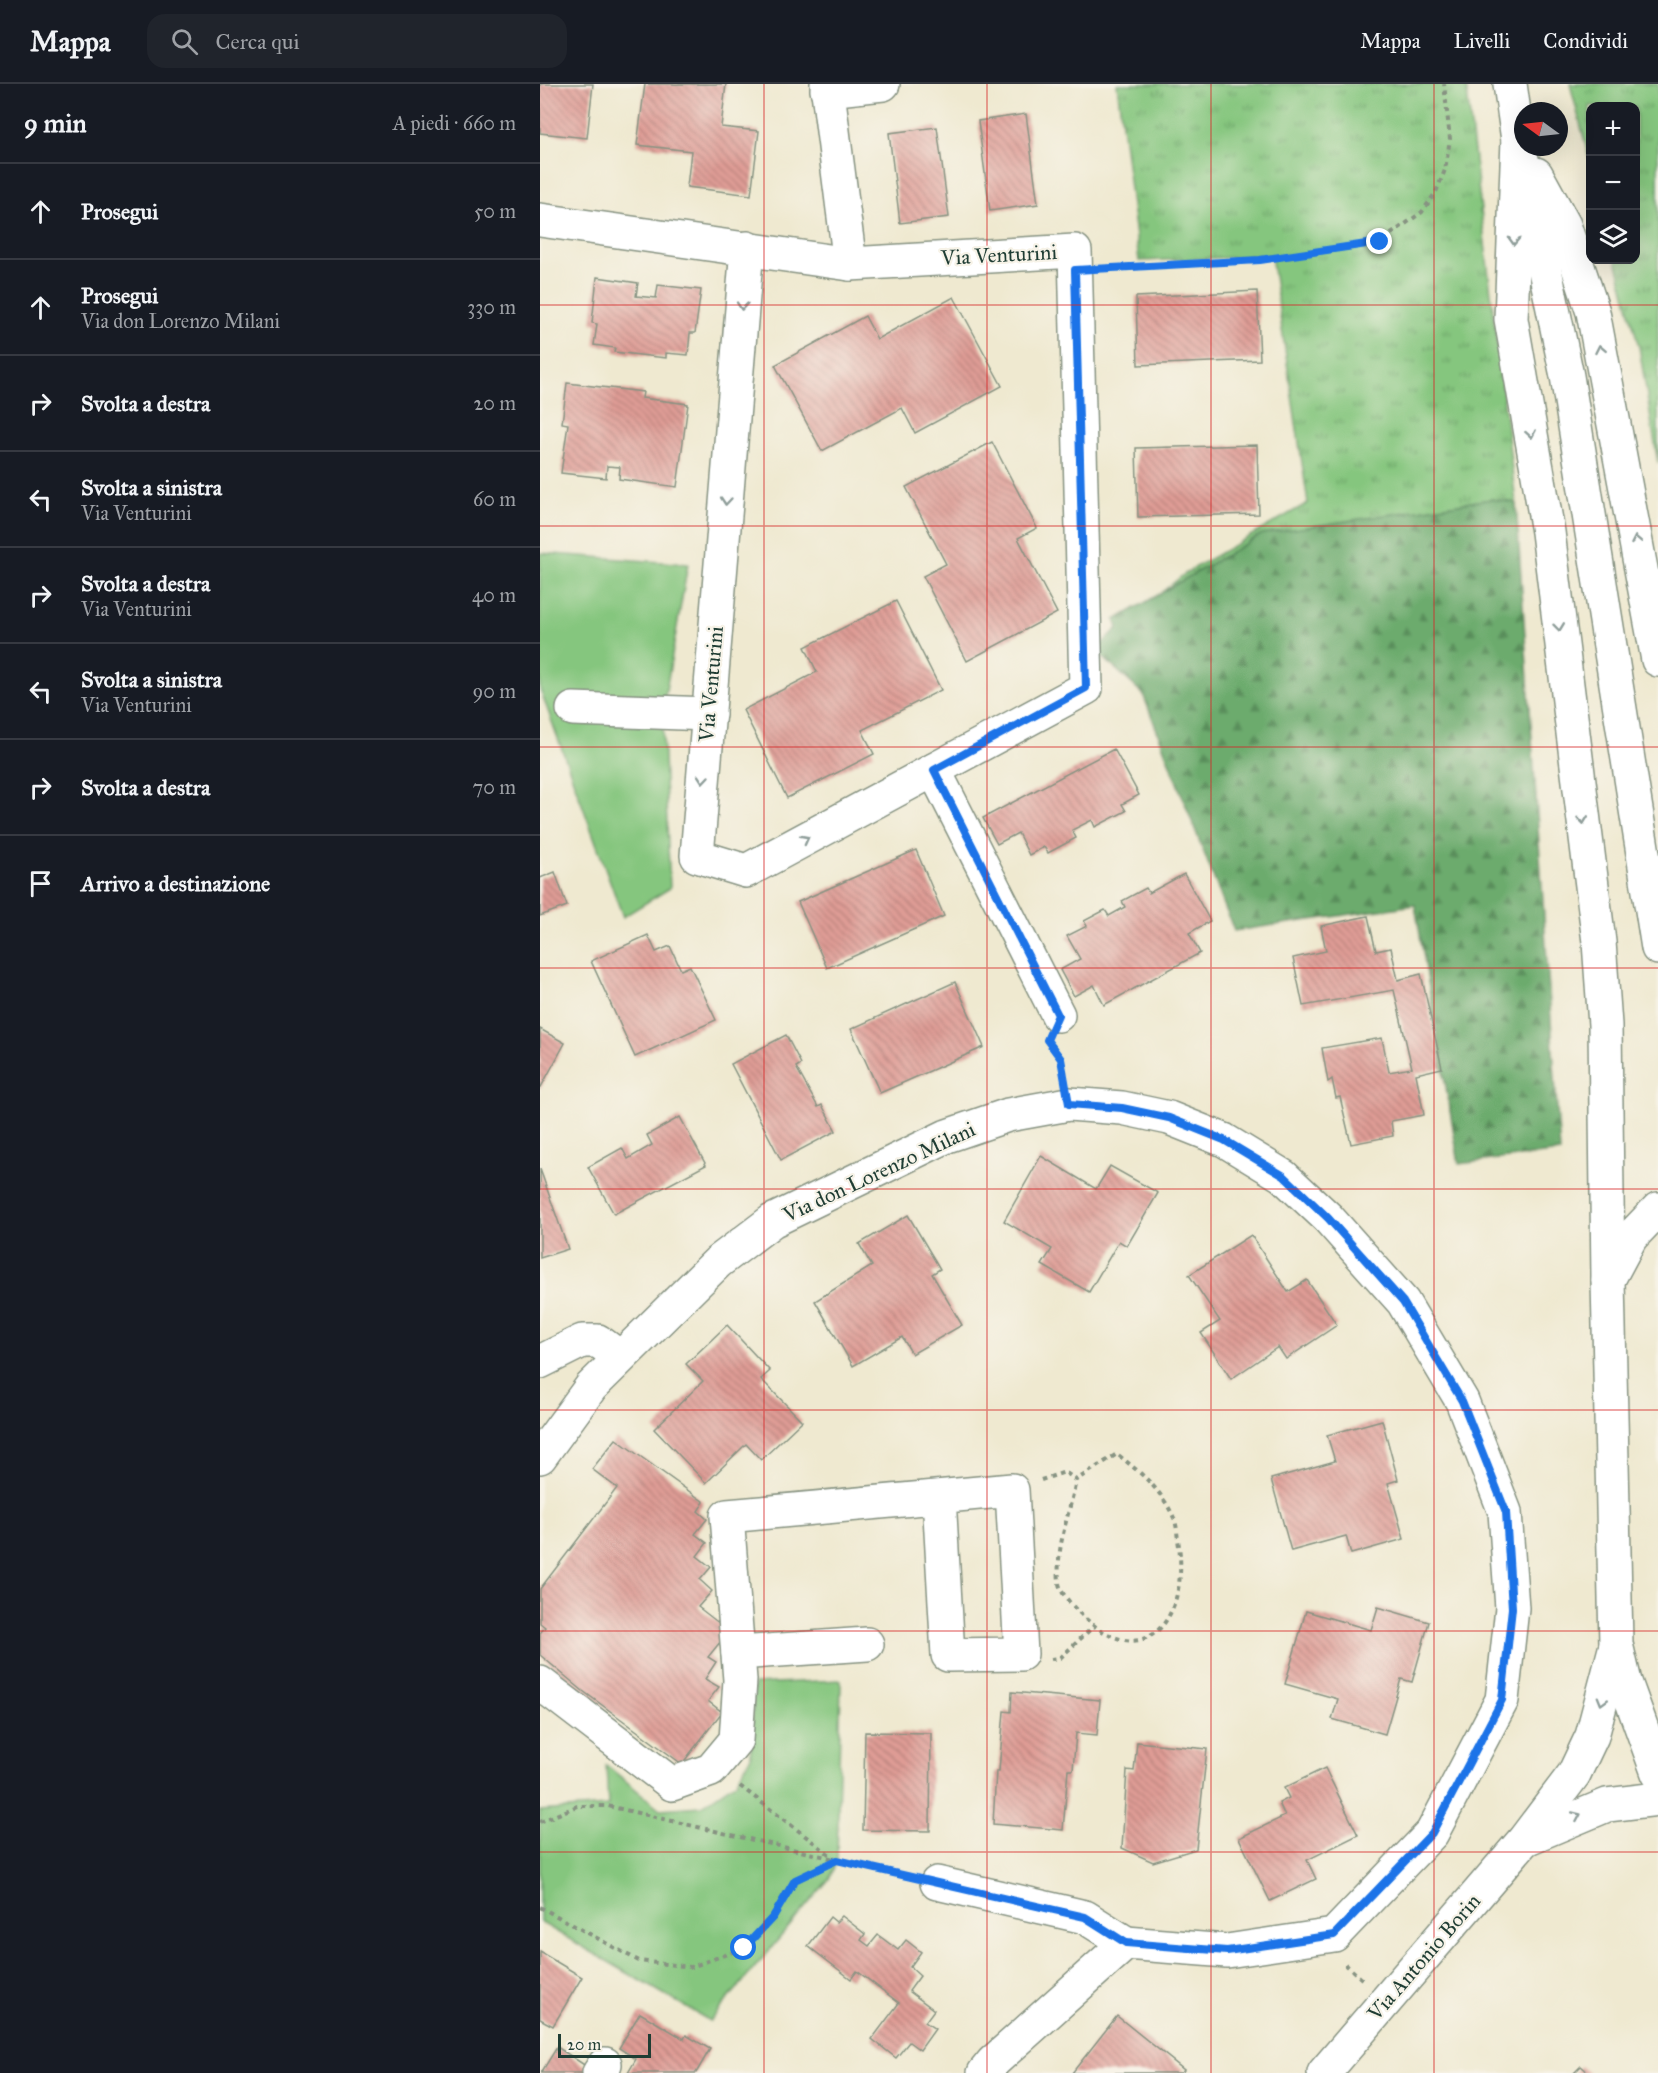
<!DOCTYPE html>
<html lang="it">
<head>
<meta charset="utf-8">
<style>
  body { margin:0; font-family:"IM FELL Great Primer",serif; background:#20242c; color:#f1f3f6 }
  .controls { position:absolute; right:18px; top:18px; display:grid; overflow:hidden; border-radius:12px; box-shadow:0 6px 24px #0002 }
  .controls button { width:54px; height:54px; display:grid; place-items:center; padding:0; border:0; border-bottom:2px solid #363941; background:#171b24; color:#f1f3f6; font:30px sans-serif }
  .compass { position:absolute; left:974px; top:18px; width:54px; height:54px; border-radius:50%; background:#171b24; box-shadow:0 6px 24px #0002; rotate:285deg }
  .scale { position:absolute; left:18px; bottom:15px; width:93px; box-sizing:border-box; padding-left:6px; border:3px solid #1f3d34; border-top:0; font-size:16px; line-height:21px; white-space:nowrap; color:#1f3d34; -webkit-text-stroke:4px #f7f3e8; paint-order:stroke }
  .stop { position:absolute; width:18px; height:18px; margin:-14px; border:4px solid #1a73e8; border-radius:50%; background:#fff }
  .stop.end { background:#1a73e8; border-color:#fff; box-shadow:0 2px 6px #0008 }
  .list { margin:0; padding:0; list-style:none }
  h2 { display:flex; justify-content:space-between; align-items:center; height:78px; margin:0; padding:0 24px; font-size:26px }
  h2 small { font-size:20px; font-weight:400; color:#9ea1a6 }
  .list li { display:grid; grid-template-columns:39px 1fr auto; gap:18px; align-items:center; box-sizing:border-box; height:96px; padding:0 24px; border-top:2px solid #363941 }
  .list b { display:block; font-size:22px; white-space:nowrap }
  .list p { margin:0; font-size:20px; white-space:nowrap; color:#9ea1a6 }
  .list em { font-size:20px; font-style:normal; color:#9ea1a6 }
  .icon { flex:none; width:33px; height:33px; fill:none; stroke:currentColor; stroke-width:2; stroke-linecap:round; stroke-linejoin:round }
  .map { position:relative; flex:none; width:1118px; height:1989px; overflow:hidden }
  header { display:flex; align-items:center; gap:36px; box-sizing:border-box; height:84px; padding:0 30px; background:#171b24; border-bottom:2px solid #363941 }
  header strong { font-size:28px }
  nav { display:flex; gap:33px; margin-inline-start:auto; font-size:21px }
  .search { width:420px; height:54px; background:#20242c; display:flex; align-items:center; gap:15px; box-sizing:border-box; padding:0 21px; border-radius:18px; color:#9ea1a6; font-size:22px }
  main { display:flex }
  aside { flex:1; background:#171b24 }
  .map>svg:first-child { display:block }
  .grass { fill:url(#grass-tufts); stroke:#528259; stroke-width:1.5 }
  .forest { fill:url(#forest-firs); stroke:#467450; stroke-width:1.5 }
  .green { fill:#85c67e; stroke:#528259; stroke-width:1.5 }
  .building { fill:url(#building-back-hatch) }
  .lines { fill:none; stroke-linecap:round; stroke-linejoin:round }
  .minor-casing { stroke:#879382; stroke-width:36 }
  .major-casing { stroke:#879382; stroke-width:36 }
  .highway-casing { stroke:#879382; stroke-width:36 }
  .path { stroke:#879382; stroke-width:4; stroke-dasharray:4.5 4.5; stroke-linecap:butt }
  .minor { stroke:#fff; stroke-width:33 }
  .major { stroke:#fff; stroke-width:33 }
  .highway { stroke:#fff; stroke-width:33 }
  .oneway { stroke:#8f9e9a }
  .route { stroke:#1a73e8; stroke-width:8 }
  .grid { fill:none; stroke:#d62828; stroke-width:1.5; stroke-opacity:0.55 }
  .labels { text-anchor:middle; stroke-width:4.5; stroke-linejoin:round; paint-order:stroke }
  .street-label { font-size:21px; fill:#1f3d34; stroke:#f7f3e8 }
</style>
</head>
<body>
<header>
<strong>Mappa</strong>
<div class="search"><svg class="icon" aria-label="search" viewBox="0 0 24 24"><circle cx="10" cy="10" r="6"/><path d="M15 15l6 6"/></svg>Cerca qui</div>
<nav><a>Mappa</a><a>Livelli</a><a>Condividi</a></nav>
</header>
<main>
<aside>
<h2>9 min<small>A piedi · 660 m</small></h2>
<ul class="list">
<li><svg class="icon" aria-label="ahead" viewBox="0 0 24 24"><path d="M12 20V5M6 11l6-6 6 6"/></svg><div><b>Prosegui</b></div><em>50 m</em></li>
<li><svg class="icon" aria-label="ahead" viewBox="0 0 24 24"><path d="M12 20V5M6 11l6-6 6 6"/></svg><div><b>Prosegui</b><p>Via don Lorenzo Milani</p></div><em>330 m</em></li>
<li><svg class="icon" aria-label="right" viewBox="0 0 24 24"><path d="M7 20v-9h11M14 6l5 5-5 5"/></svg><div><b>Svolta a destra</b></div><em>20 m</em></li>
<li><svg class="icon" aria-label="left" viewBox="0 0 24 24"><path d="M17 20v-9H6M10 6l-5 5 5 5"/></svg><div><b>Svolta a sinistra</b><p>Via Venturini</p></div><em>60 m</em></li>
<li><svg class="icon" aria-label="right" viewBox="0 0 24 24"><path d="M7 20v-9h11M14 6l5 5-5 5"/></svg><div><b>Svolta a destra</b><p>Via Venturini</p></div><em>40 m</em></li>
<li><svg class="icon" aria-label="left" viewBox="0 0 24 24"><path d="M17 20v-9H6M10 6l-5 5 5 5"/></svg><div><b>Svolta a sinistra</b><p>Via Venturini</p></div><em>90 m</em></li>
<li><svg class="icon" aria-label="right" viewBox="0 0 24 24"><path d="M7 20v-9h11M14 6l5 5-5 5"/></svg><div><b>Svolta a destra</b></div><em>70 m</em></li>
<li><svg class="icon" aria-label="arrive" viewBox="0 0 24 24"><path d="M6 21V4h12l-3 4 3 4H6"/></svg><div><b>Arrivo a destinazione</b></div></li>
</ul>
</aside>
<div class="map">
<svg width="1118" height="1989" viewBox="0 0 1118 1989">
  <defs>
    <pattern id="grass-tufts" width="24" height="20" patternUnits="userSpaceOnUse" patternTransform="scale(1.5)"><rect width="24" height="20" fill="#85c67e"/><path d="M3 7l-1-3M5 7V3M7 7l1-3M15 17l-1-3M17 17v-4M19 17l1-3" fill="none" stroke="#6ca268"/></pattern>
    <pattern id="forest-firs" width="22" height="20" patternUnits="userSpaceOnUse" patternTransform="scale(1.5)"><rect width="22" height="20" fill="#6cab6d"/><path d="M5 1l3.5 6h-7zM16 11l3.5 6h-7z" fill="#588c5a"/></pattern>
    <pattern id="building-back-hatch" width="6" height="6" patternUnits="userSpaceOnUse" patternTransform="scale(1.5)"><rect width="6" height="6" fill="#df9c95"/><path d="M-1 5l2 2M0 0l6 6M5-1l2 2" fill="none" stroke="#b4807a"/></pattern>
  </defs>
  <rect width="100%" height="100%" fill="#f7f3e8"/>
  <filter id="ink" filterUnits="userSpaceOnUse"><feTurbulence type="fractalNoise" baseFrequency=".0167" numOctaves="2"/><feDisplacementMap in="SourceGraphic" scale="12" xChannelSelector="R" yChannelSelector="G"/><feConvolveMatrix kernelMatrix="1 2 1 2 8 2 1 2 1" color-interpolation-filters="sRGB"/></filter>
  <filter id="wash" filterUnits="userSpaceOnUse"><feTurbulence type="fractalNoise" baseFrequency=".008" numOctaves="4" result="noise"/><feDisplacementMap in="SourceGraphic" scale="24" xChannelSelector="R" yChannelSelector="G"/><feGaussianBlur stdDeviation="1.35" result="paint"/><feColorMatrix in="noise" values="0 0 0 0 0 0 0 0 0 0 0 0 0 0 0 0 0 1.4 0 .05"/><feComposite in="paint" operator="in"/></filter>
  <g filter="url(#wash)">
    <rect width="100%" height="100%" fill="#efe9d0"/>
    <g class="grass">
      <polygon points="577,0 926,0 976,419 951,415 722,450 622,508 647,488 768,419 731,172 599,177"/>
      <polygon points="1030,0 1118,0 1118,379 1099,263 1076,176 1096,176 1096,22 1050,22 1050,78"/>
    </g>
    <polygon class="forest" points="951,415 976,419 1020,1068 919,1080 875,821 694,847 603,610 555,566 578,544 575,536 722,450"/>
    <g class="green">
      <polygon points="0,469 148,480 122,629 130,804 83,833 0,605"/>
      <polygon points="301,1596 297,1776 289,1795 170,1937 0,1838 0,1727 68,1722 66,1681 120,1725 161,1722 196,1698 211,1672 214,1600"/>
    </g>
    <g id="blocks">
      <g class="building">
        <polygon points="0,0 53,0 47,54 0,49"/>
        <polygon points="105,0 186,0 181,43 219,47 211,111 147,103 151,67 97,61"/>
        <polygon points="486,30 498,120 450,127 438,37"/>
        <polygon points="397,43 409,133 360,139 349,49"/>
        <polygon points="57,193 98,199 96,212 116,214 118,201 161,206 155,249 150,249 148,271 126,269 126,274 74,268 75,264 54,261 57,240 52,239"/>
        <polygon points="717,207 720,276 598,281 596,213"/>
        <polygon points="414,213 462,302 375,349 362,324 282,367 235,281 325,232 337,255"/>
        <polygon points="27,299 103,308 102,314 148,320 137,403 79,395 80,383 67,382 66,394 21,389 28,340 22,339"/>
        <polygon points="452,358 497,444 478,454 517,529 427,577 383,492 406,480 366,403"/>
        <polygon points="717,361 719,430 598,433 596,364"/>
        <polygon points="356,517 401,606 322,646 334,670 247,714 203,626 277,588 265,563"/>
        <polygon points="574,665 599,711 582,720 586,727 555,743 552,736 532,746 536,754 508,769 504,763 489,771 478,749 457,760 443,734"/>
        <polygon points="376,766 404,832 287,884 258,818"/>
        <polygon points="15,788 27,822 0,832 0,794"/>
        <polygon points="644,790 670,837 649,849 660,869 564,921 554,901 534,912 520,886 540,875 527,852 547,842 544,837 565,826 569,832 585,823 582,817 606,804 609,809"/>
        <polygon points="828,832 836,867 851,864 858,896 881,890 902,984 876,990 884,1031 851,1037 853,1052 811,1060 800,1013 796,1014 792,995 788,998 782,964 842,954 849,988 872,984 854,906 763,922 753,874 786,867 781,842"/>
        <polygon points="108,851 116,868 130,862 141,886 150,882 176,936 95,973 51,877"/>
        <polygon points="415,898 444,963 340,1009 311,945"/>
        <polygon points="0,945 25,959 0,1005"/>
        <polygon points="246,951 261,980 256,983 278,1023 282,1021 296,1047 241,1076 191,980"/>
        <polygon points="140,1033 166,1081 74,1130 48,1083 82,1064 88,1075 112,1061 107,1051"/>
        <polygon points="501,1072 556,1105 570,1082 618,1109 587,1162 579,1157 549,1208 502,1181 512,1165 464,1137"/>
        <polygon points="0,1085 28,1165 0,1174"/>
        <polygon points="368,1131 400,1185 392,1190 422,1241 372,1270 362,1253 313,1282 275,1217 332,1182 319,1160"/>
        <polygon points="711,1151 748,1208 767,1196 797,1241 746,1275 738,1263 691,1295 661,1249 680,1237 649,1191"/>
        <polygon points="187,1241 230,1287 221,1295 262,1337 221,1376 206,1360 166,1399 114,1345 163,1297 146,1280"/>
        <polygon points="842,1336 858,1396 848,1399 864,1455 811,1470 806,1452 751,1467 731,1395 795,1377 787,1351"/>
        <polygon points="76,1355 164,1418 158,1427 167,1435 155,1450 167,1459 157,1472 171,1483 160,1496 172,1507 158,1523 189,1547 168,1573 176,1578 165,1595 179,1603 168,1617 182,1628 142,1680 43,1607 0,1571 0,1549 5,1543 0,1539 0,1505 77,1404 52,1385"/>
        <polygon points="838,1523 889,1538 872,1598 861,1595 845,1650 792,1635 798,1615 745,1600 766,1527 831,1546"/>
        <polygon points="472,1608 560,1616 557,1651 536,1649 533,1686 528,1686 523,1746 453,1740 456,1687 459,1687 464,1627 471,1628"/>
        <polygon points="325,1648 391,1649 390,1747 323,1746"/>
        <polygon points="597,1658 667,1665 656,1765 613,1778 582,1764 587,1686 594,1687"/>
        <polygon points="785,1684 818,1751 767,1776 776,1795 730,1817 699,1754 745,1732 739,1719 749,1714 744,1704"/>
        <polygon points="302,1832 325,1850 321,1856 329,1862 338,1851 358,1866 366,1856 381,1868 370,1883 380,1892 369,1907 394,1926 385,1938 395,1945 380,1966 369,1958 356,1974 332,1955 359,1919 317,1887 311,1895 268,1862 290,1833 296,1838"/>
        <polygon points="0,1868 42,1893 13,1942 0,1935"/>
        <polygon points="100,1929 144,1955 146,1951 170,1965 156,1989 88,1989 96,1975 79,1964"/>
        <polygon points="577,1932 644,1986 642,1989 532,1989"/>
        <polygon points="17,1963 52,1986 50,1989 1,1989"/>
        <polygon points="1041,1982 1049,1989 1034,1989"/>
      </g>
    </g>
  </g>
  <g filter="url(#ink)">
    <use href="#blocks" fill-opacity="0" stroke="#879382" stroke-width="1.5"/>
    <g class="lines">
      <defs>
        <g id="minor">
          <polyline points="287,0 310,180"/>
          <polyline points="287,6 343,0"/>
          <polyline points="0,136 310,180 535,167 546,604 206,787 157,772 207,164"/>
          <polyline points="33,625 169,630"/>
          <polyline points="394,686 518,931"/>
          <polyline points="0,1278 42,1257 58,1257 80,1273"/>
          <polyline points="0,1373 51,1303 178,1178 232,1137 407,1052 468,1031 529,1020 582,1024 629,1034 684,1056 743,1092 788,1134 863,1218 922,1317 965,1428 972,1524 962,1616 892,1749 794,1851 687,1867 586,1859 453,1978 444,1989"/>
          <polyline points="198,1569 327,1560"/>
          <polyline points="0,1599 132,1700 171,1686 196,1656 200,1596 187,1432 472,1406 481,1570 408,1571 399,1413"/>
          <polyline points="397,1799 545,1833 586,1859"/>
          <polyline points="59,1989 65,1980"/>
        </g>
        <g id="major">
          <polyline points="1118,1125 1091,1153 1068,1196 1076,1560 1085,1598 1118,1689"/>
          <polyline points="988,1754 1067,1721 1118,1715"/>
          <polyline points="784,1989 984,1756 1034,1690 1052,1652 1075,1565"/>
        </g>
        <g id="highway">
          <polyline points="970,0 978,56 1027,292 1118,864"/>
          <polyline points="978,56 971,235 1008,448 1059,858 1065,941 1068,1196"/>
          <polyline points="996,90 1024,141 1053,228 1118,576"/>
        </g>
      </defs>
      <use href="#minor" class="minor-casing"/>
      <use href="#major" class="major-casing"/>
      <use href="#highway" class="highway-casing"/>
      <g class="path">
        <polyline points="567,185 720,176 840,158 882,128 896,108 905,86 910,55 904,0"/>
        <polyline points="512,961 521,975 525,990"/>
        <path d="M501 1396 525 1388 536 1396 577 1370C601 1389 621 1405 634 1434 637 1441 637 1449 638 1456 650 1521 614 1594 546 1535 538 1528 520 1510 519 1499 516 1460 529 1433 536 1396"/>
        <polyline points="511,1575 520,1574 554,1542"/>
        <polyline points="200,1702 294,1774"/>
        <polyline points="0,1738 37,1722 68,1722 367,1792"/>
        <polyline points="0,1823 99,1877 151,1883 204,1864 233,1833 255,1796 296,1777"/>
        <polyline points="805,1880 822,1895"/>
      </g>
      <use href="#minor" class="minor"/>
      <use href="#major" class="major"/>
      <use href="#highway" class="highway"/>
    </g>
    <defs><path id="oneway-chevron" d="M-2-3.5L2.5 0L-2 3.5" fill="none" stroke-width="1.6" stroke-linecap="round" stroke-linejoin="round" transform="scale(1.5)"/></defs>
    <g class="oneway">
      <use href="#oneway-chevron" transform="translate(974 157) rotate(92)"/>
      <use href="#oneway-chevron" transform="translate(202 222) rotate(95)"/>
      <use href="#oneway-chevron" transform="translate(1060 265) rotate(-101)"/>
      <use href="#oneway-chevron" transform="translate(991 350) rotate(80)"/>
      <use href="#oneway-chevron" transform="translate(186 417) rotate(95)"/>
      <use href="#oneway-chevron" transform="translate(1096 456) rotate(-101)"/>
      <use href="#oneway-chevron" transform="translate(1019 543) rotate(83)"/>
      <use href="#oneway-chevron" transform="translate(163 695) rotate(95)"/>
      <use href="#oneway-chevron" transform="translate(1043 736) rotate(83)"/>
      <use href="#oneway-chevron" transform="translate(265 755) rotate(-28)"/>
      <use href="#oneway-chevron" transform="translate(1062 1617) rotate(106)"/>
      <use href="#oneway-chevron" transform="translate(1037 1732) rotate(-24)"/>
    </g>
  </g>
  <g class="lines" filter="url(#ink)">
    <polyline class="route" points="204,1864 233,1833 255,1796 297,1776 545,1833 586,1859 687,1867 794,1851 892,1749 962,1616 972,1524 966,1428 922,1317 863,1218 788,1134 744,1092 684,1056 629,1034 582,1024 529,1020 521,975 507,956 518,931 394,686 546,604 535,186 720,176 840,158"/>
  </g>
  <path class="grid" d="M224 0V1989M447 0V1989M671 0V1989M894 0V1989M0 221H1118M0 442H1118M0 663H1118M0 884H1118M0 1105H1118M0 1326H1118M0 1547H1118M0 1768H1118"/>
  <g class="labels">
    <g class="street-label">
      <text transform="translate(459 171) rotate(-3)" y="7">Via Venturini</text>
      <text transform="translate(171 600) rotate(-85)" y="7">Via Venturini</text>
      <text transform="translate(339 1088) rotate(-25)" y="7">Via don Lorenzo Milani</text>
      <text transform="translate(884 1873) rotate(-49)" y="7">Via Antonio Borin</text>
    </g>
  </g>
</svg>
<div class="controls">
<button>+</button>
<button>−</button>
<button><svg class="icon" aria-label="layers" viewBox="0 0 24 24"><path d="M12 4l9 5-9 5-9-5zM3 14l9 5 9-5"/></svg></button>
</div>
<svg class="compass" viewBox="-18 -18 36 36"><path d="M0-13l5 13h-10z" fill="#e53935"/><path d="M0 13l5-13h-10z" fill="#9ea1a6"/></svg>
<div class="scale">20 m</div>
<div class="stop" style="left:204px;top:1864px"></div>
<div class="stop end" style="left:840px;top:158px"></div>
</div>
</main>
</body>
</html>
